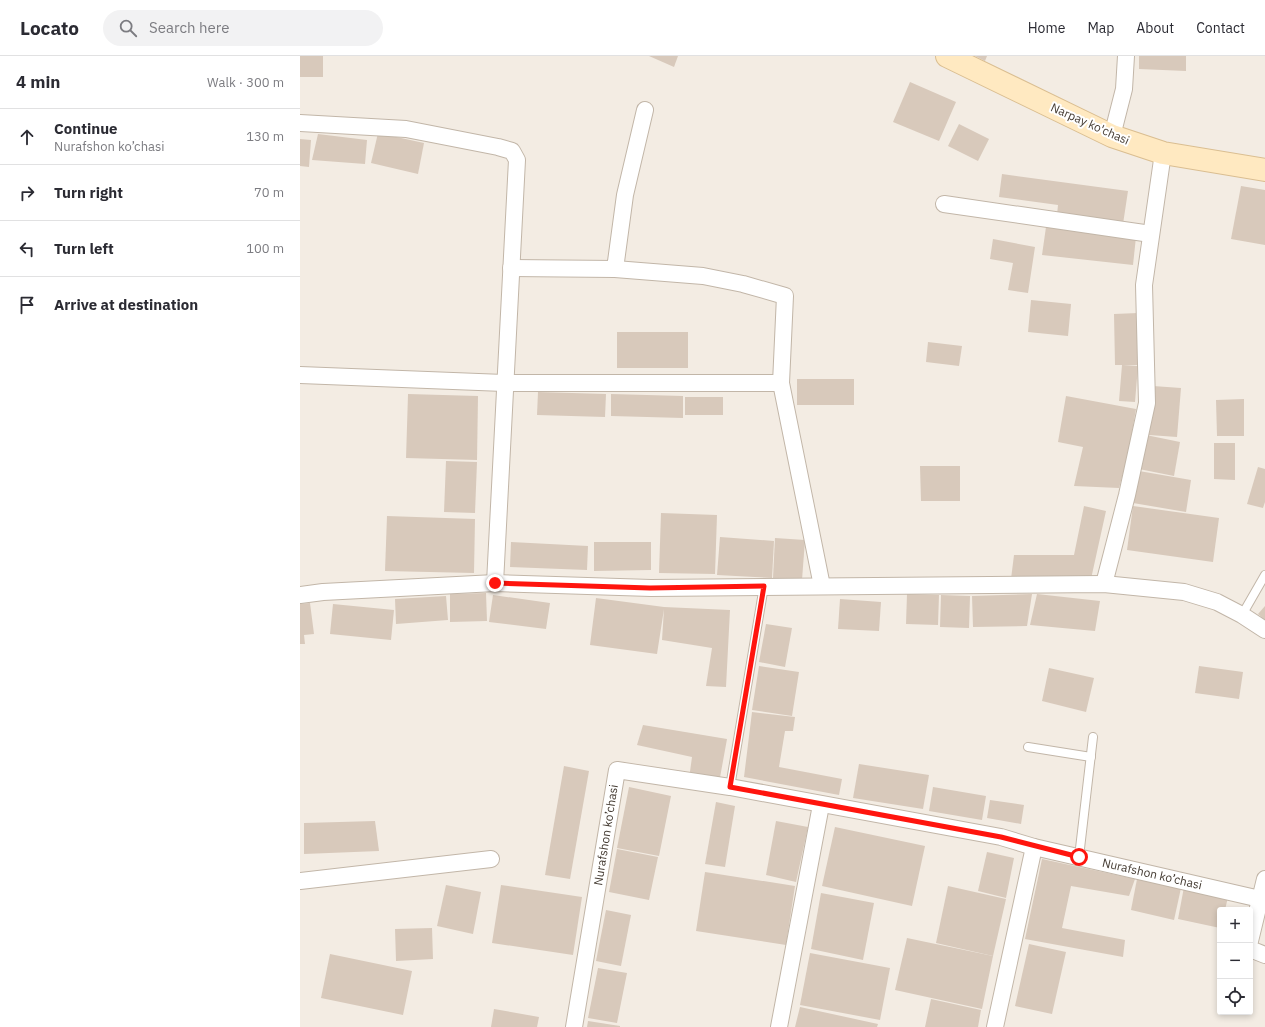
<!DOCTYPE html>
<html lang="en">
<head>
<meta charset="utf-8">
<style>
  body { margin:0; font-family:"IBM Plex Sans",sans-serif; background:#f2f2f3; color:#2b2b33 }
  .controls { position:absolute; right:12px; bottom:12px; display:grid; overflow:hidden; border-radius:4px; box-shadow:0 2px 6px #0003 }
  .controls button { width:36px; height:36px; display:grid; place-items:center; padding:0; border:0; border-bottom:1px solid #e1e1e2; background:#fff; color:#2b2b33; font:20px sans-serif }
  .stop { position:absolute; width:12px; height:12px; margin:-9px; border:3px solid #ff150e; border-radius:50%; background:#fff }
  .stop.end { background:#ff150e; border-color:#fff; box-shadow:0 1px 4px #0008 }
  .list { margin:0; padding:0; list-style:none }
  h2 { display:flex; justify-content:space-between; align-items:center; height:52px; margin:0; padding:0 16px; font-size:17px }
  h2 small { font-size:13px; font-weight:400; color:#7c7c81 }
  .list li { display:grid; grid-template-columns:26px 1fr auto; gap:12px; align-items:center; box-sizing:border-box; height:56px; padding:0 16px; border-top:1px solid #e1e1e2 }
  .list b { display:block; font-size:15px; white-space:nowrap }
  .list p { margin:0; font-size:13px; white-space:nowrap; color:#7c7c81 }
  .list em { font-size:13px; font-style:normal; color:#7c7c81 }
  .icon { flex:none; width:22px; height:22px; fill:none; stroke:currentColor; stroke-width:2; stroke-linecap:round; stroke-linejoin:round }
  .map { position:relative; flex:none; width:965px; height:971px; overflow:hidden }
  header { display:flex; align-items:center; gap:24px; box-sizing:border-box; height:56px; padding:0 20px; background:#fff; border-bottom:1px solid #e1e1e2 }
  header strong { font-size:19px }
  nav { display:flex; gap:22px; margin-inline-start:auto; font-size:14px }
  .search { width:280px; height:36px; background:#f2f2f3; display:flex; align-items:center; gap:10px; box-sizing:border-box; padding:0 14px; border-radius:22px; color:#7c7c81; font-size:15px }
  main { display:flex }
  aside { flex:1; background:#fff }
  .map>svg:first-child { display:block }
  .building { fill:#d8c9bb }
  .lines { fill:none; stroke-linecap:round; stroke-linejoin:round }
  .lane-casing { stroke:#c2b6a8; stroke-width:10 }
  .street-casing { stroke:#c2b6a8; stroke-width:18 }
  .secondary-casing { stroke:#dabe91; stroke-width:24 }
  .lane { stroke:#fff; stroke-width:8 }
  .street { stroke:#fff; stroke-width:16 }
  .secondary { stroke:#ffe9c1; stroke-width:22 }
  .route { stroke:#ff150e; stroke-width:5 }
  .labels { text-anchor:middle; stroke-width:4; stroke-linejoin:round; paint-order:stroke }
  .street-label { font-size:12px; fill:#453c33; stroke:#fff }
</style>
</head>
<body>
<header>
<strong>Locato</strong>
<div class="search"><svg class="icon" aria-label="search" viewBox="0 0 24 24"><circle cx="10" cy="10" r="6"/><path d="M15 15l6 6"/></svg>Search here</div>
<nav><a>Home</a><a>Map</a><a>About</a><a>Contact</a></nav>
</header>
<main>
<aside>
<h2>4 min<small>Walk · 300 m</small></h2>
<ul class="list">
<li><svg class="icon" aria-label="ahead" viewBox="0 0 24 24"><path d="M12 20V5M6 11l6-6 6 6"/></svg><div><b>Continue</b><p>Nurafshon ko’chasi</p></div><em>130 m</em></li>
<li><svg class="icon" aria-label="right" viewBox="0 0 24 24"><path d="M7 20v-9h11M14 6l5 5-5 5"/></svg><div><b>Turn right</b></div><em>70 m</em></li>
<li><svg class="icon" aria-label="left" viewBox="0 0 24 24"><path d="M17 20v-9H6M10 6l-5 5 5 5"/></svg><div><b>Turn left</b></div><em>100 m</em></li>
<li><svg class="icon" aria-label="arrive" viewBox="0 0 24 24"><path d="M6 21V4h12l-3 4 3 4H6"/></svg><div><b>Arrive at destination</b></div></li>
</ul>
</aside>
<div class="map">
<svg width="965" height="971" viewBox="0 0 965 971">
  <rect width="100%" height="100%" fill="#f3ece3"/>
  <g class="building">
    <rect x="0" y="0" width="23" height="21"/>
    <polygon points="349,0 378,0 374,11"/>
    <polygon points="675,0 687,0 685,5"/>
    <polygon points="839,0 886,0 886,15 839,13"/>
    <polygon points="610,26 656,46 639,85 593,66"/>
    <polygon points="659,68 689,83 678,105 648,90"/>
    <polygon points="78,77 124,87 118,118 71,107"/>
    <polygon points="18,78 67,84 65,108 12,104"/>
    <polygon points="0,83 11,84 9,111 0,110"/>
    <polygon points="702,118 828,135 823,168 757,159 758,149 699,141"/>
    <polygon points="941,130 965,134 965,189 931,183"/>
    <polygon points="746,171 836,181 833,209 742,199"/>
    <polygon points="693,183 735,191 728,237 708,234 713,207 690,203"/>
    <polygon points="731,244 771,248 768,280 728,276"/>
    <polygon points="838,257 838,309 823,309 838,310 835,346 819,345 822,309 815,309 814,258"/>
    <rect x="317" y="276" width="71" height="36"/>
    <polygon points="628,286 662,290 659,310 626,306"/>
    <rect x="497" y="323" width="57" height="26"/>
    <polygon points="853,330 881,332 877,381 849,379"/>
    <polygon points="238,336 306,338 305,361 237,359"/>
    <polygon points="108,338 178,340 177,404 106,402"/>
    <polygon points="311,338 383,340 383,362 311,360"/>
    <polygon points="766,340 836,353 828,399 819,432 774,430 783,391 758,386"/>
    <rect x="385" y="341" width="38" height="18"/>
    <polygon points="944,343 944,380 917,380 916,344"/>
    <polygon points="846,379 880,386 874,420 839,413"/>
    <polygon points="914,387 935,387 935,424 914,423"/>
    <polygon points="146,405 177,406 175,457 144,456"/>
    <polygon points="620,410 660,410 660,445 621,445"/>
    <polygon points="958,411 965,413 965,446 963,452 947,448"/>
    <polygon points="839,415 891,424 886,456 833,447"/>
    <polygon points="784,450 806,455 791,523 711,523 714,499 774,499"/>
    <polygon points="833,450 919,462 913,506 827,494"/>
    <polygon points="361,457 417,459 415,518 359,517"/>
    <polygon points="87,460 175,463 174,517 85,515"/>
    <polygon points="420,481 474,485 472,522 417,519"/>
    <polygon points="475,482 505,484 502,524 473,522"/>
    <polygon points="211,486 288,490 287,514 210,511"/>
    <polygon points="294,486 351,486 351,514 294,515"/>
    <polygon points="186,537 187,565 150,566 150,538"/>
    <polygon points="607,538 639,539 638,569 606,568"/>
    <polygon points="732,538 727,570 673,571 672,540"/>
    <polygon points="737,538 800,545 795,575 730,569"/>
    <polygon points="193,539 250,547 246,573 189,566"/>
    <polygon points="641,539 670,540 669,572 640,571"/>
    <polygon points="146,540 148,564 96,568 95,543"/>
    <polygon points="296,542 364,551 430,554 426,631 406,630 412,592 362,584 364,553 357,598 290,589"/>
    <polygon points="540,543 581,546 579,575 538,573"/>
    <polygon points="10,547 14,578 4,579 5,588 0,588 0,548"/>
    <polygon points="33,548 94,554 91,584 30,578"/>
    <polygon points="965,550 965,564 958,558"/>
    <polygon points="466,568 492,572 485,611 459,606"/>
    <polygon points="459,610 499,616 492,660 452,654"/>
    <polygon points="899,610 943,616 939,643 895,637"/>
    <polygon points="749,612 794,622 786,656 742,645"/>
    <polygon points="452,656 495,661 493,675 485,675 479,711 542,723 539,739 444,721"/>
    <polygon points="343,669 427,683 419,727 389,723 392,701 337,689"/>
    <polygon points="559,708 629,719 623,753 553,742"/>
    <polygon points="264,710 289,715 270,823 245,819"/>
    <polygon points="329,731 371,740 359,800 317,792"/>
    <polygon points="633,731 686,740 682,764 629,755"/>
    <polygon points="690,744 724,749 721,768 687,762"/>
    <polygon points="416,746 435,750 425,811 405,808"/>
    <polygon points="75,765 79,795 4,798 4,767"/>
    <polygon points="476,765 508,771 496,826 466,819"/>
    <polygon points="535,771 625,790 612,850 522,830"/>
    <polygon points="317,793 358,801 349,844 309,836"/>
    <polygon points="687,796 714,802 706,842 678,835"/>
    <polygon points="742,803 835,823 829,840 771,830 762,872 825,884 823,901 725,883"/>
    <polygon points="405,816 495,830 486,889 396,875"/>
    <polygon points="837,823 881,832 874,864 831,854"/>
    <polygon points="146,829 181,836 173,878 137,870"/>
    <polygon points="201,829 282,841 273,899 192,887"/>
    <polygon points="648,830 706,843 693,900 636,887"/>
    <polygon points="884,831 928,841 925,854 920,854 920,872 878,863"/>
    <polygon points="521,837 574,847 563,904 511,893"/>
    <polygon points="306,854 331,859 321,910 296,905"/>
    <polygon points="132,872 133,903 96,905 95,873"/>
    <polygon points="607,882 693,900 682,953 595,934"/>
    <polygon points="729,888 766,896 752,958 715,950"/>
    <polygon points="510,897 590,912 580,964 500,949"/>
    <polygon points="30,898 112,915 103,959 21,942"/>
    <polygon points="298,912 327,917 317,967 288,962"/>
    <polygon points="631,943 681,954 678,971 625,971"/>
    <polygon points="500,951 578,968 577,971 495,971"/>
    <polygon points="194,953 239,961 237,971 191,971"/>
    <polygon points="288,965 320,970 320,971 287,971"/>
  </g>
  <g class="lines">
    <defs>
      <g id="lane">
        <polyline points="942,559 965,519"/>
        <polyline points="728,691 791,701"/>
        <polyline points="430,731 464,530"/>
        <polyline points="779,801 793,681"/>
      </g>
      <g id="street">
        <polyline points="0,67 106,73 198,91 212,95 217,104 195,527"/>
        <polyline points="812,80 824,33 826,0"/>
        <polyline points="644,148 851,178"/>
        <polyline points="211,212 315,213 325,139 345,54"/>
        <polyline points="315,213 403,220 443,228 485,240 481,327"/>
        <polyline points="0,319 204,327 481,327 522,530"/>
        <polyline points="804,528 827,439 847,347 844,229 863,97"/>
        <polyline points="0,539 23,536 195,527 351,532 804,528 884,536 917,546 942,559 965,574"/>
        <polyline points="0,825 191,803"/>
        <polyline points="950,885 965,823"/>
        <polyline points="950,893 965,899"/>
        <polyline points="274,971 317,714 430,731 701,781 734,791 960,843"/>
        <polyline points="479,971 521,749"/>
        <polyline points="695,971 734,791"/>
      </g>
      <polyline id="secondary" points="647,0 812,80 863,97 965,114"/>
    </defs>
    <use href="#lane" class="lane-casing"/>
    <use href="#street" class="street-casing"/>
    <use href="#secondary" class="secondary-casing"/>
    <use href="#lane" class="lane"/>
    <use href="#street" class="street"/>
    <use href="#secondary" class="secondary"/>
  </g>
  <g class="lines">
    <polyline class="route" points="195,527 350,532 464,530 430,731 701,781 779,801"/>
  </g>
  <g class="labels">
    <g class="street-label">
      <text transform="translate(790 68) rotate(24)" y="4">Narpay ko'chasi</text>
      <text transform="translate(306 779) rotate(-81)" y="4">Nurafshon ko’chasi</text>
      <text transform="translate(852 818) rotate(13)" y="4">Nurafshon ko’chasi</text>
    </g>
  </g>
</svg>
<div class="controls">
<button>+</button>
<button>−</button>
<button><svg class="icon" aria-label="locate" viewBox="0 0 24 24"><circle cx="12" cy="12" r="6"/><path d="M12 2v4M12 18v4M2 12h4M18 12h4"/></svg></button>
</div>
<div class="stop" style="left:779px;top:801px"></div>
<div class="stop end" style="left:195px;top:527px"></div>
</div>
</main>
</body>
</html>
